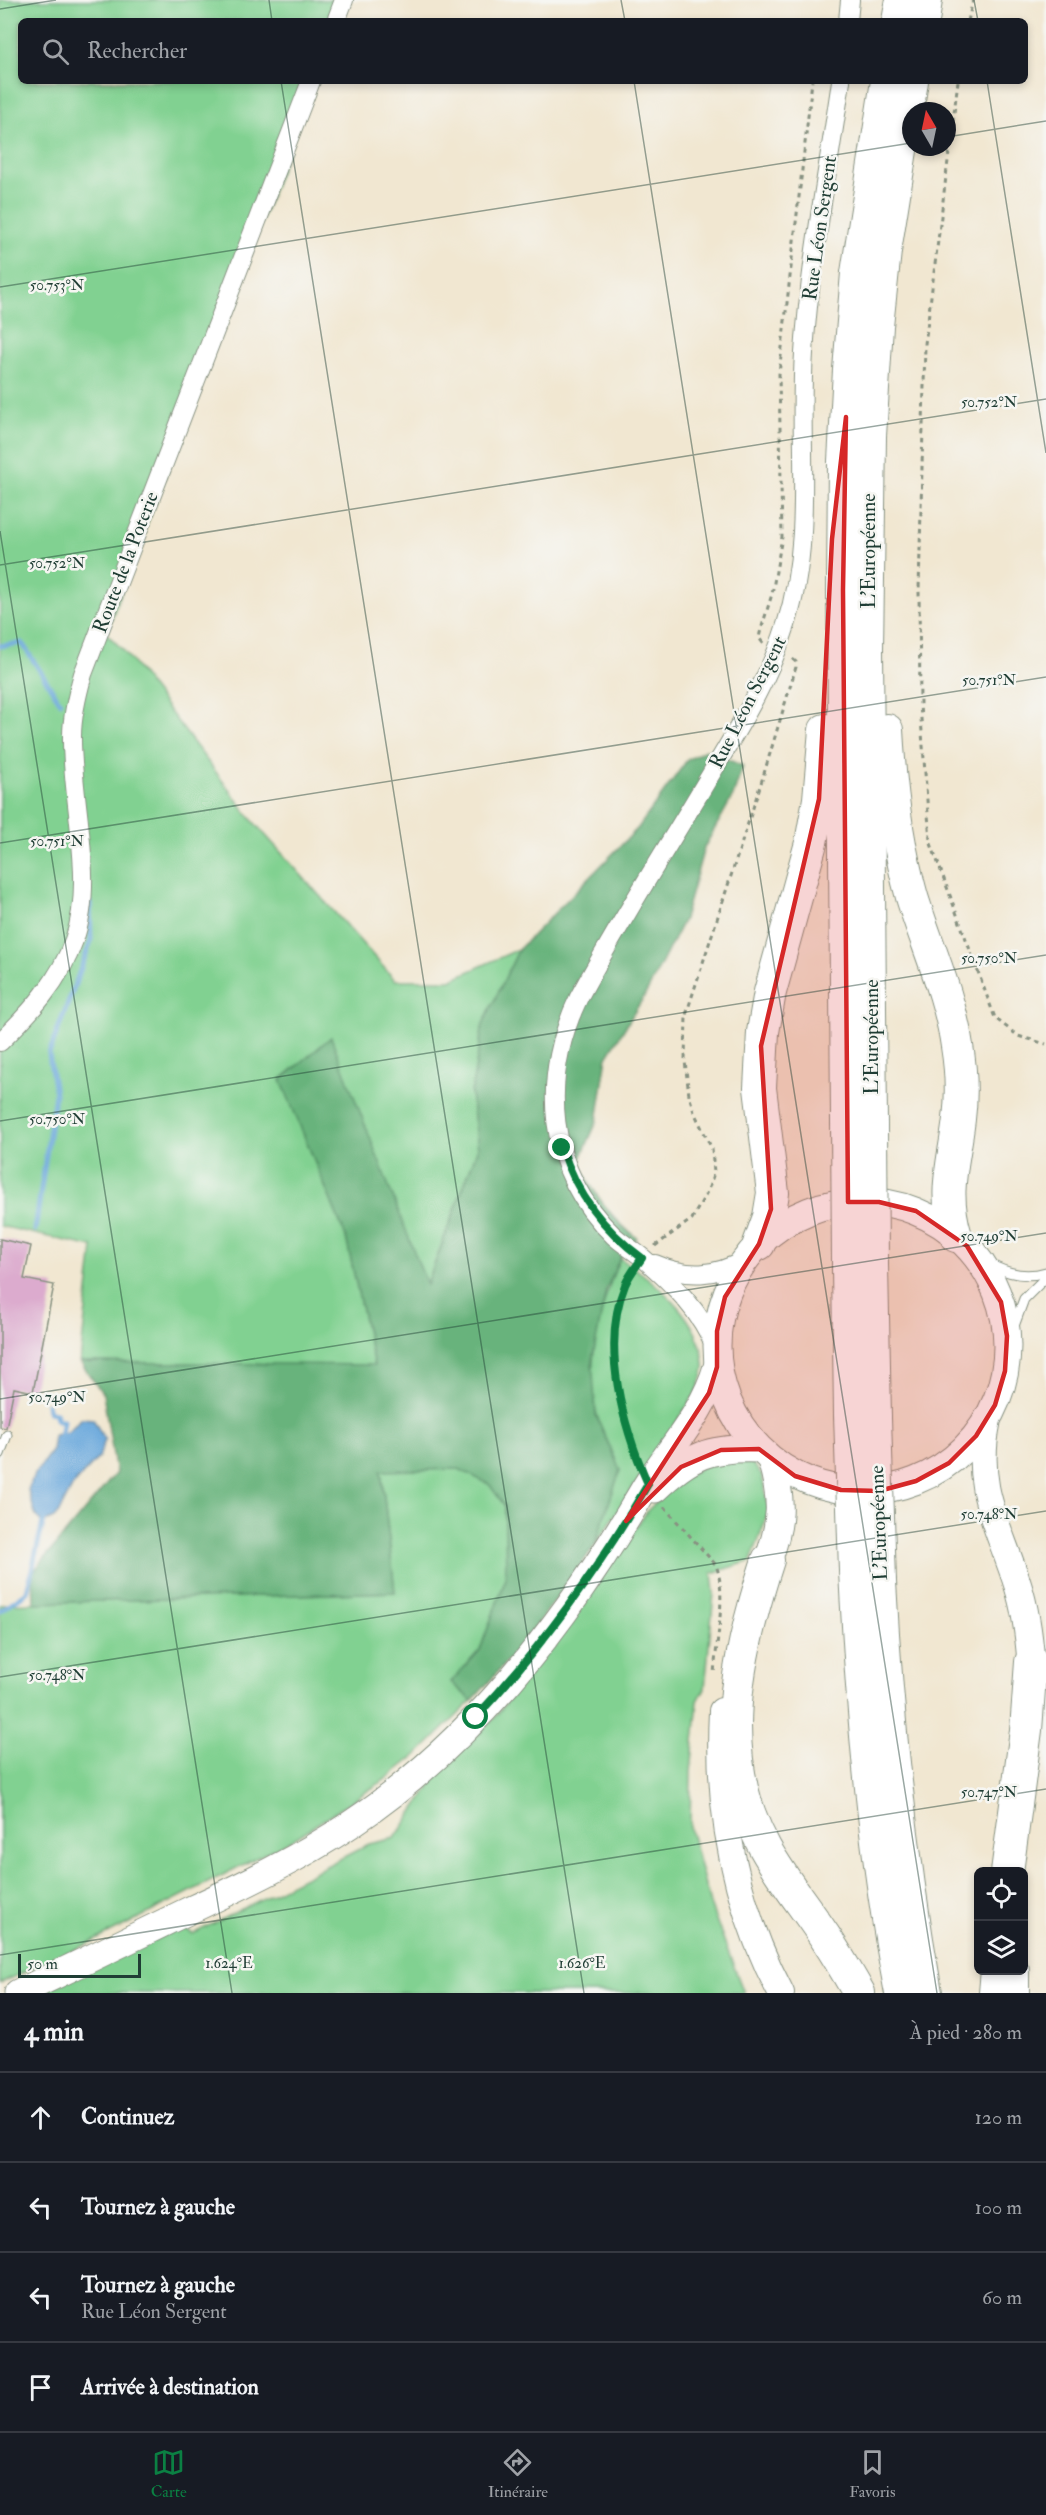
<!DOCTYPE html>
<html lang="fr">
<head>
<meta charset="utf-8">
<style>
  body { margin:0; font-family:"IM FELL Double Pica",serif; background:#20242c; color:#f1f3f6 }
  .controls { position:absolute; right:18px; bottom:18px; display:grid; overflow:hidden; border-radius:9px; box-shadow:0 3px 9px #0003 }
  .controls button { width:54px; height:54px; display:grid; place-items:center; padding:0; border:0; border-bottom:2px solid #363941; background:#171b24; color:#f1f3f6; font:30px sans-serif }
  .compass { position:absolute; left:902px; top:102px; width:54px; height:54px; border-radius:50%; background:#171b24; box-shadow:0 3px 9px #0003; rotate:351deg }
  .scale { position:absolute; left:18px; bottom:15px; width:123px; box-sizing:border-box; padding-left:6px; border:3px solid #1f3d34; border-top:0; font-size:16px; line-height:21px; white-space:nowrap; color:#1f3d34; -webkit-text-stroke:4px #f6f6f2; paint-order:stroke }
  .stop { position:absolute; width:18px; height:18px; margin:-14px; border:4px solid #0b8043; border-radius:50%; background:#fff }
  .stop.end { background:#0b8043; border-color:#fff; box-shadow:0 2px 6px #0008 }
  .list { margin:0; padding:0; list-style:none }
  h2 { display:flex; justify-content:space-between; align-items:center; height:78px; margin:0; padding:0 24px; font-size:26px }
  h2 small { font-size:20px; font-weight:400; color:#9ea1a6 }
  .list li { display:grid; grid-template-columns:39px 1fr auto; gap:18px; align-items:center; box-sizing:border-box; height:90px; padding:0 24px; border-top:2px solid #363941 }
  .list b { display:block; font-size:22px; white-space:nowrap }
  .list p { margin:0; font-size:20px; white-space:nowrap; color:#9ea1a6 }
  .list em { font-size:20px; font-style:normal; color:#9ea1a6 }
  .icon { flex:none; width:33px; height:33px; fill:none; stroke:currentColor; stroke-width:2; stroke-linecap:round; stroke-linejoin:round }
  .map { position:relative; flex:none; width:1046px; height:1993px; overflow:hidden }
  .search { position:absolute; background:#171b24; box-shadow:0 3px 9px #0003; left:18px; right:18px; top:18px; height:66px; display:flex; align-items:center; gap:15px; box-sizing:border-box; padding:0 21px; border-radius:9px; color:#9ea1a6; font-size:22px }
  .sheet { height:438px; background:#171b24 }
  nav { display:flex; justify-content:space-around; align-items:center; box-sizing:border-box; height:84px; border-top:2px solid #363941; background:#171b24; font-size:16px; color:#9ea1a6 }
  nav a { display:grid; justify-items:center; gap:3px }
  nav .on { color:#0b8043 }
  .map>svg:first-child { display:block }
  .green { fill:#81d191; stroke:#508762; stroke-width:1.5 }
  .forest { fill:#68b37b; stroke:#447858; stroke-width:1.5 }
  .water { fill:#6ba8dc; stroke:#457288; stroke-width:1.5 }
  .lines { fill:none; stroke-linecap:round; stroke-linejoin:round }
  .stream { stroke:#6ba8dc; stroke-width:5 }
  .building { fill:#dcabce }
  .lane-casing { stroke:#889282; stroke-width:11 }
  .street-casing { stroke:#889282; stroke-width:20 }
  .secondary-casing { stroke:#889282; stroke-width:28 }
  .primary-casing { stroke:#889282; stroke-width:29 }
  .highway-casing { stroke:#889282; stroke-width:34 }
  .path { stroke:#889282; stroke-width:3; stroke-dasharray:4.5 4.5; stroke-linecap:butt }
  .lane { stroke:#fff; stroke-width:9 }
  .street { stroke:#fff; stroke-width:18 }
  .secondary { stroke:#fff; stroke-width:26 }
  .primary { stroke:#fff; stroke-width:27 }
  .highway { stroke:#fff; stroke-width:32 }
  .highway-bridge-casing { stroke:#889282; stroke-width:34; stroke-linecap:butt }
  .highway-bridge { stroke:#fff; stroke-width:32 }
  .route { stroke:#0b8043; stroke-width:8 }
  .marked { fill:#d62828; fill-opacity:0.2; stroke:#d62828; stroke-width:4.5; stroke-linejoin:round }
  .ticks { fill:none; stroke:#1f3d34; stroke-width:1.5; stroke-opacity:0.45 }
  .labels { text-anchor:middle; stroke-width:5; stroke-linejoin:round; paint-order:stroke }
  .street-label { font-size:20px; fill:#1f3d34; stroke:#f6f6f2 }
  .ticks-label { font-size:15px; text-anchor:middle; fill:#1f3d34; stroke:#f6f6f2; stroke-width:5; stroke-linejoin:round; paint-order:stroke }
</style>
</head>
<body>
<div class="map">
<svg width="1046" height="1993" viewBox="0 0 1046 1993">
  <rect width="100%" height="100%" fill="#f6f6f2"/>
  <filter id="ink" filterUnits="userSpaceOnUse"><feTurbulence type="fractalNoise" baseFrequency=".0167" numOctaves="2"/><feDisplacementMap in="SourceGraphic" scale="12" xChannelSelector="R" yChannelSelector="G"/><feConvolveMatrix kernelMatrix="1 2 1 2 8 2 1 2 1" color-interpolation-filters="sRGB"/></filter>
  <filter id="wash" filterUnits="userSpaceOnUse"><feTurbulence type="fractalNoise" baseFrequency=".008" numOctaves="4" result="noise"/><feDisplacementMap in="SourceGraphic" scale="24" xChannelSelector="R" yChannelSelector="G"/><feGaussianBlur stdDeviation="1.35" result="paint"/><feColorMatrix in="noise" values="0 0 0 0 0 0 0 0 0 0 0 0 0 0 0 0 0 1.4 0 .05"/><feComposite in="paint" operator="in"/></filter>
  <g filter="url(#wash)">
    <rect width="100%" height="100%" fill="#f1e7d1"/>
    <g class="green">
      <polygon points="0,0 344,0 336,21 21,21 21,81 314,81 106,633 124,651 252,820 395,980 450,980 519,949 483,1024 471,1093 478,1148 426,1286 331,1038 281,1079 346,1237 374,1366 80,1362 93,1247 0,1226"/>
      <path d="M620 1258C656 1282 701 1318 704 1364 705 1373 700 1383 697 1391L594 1547 620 1470C613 1452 602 1434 597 1415 584 1368 601 1302 620 1258Z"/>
      <polygon points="747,1457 762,1475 769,1511 751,1561 712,1573 714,1593 705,1688 698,1701 691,1772 690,1828 710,1904 744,1993 38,1993 182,1927 193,1934 369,1844 395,1838 441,1771 492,1721 590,1595 648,1510 679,1480 712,1461"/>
      <polygon points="459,1469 489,1484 505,1506 506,1578 480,1650 451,1682 472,1701 419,1753 386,1779 297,1837 92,1942 0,1983 0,1604 395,1592 381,1470"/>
    </g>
    <path class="forest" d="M705 750 743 766 733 796 704 848 684 919 648 990 607 1057 597 1121 579 1163C594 1193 610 1218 637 1238L620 1258 606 1290 592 1361 596 1415 620 1470 594 1547 525 1641 472 1701 451 1682 480 1650 506 1578 505 1506 489 1484 459 1469 381 1471 395 1592 34 1603 33 1572 116 1473 103 1394 80 1362 374 1365 346 1237 281 1080 331 1037 427 1285 478 1148 471 1093 483 1024 519 949 638 828 687 760Z"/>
    <polygon class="water" points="82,1418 93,1419 105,1440 99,1457 73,1485 59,1512 54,1518 43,1523 36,1516 28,1490 34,1475 52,1450 54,1435 68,1432"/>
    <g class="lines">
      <g class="stream">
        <polyline points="0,646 22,643 60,702"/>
        <polyline points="35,1230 55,1094 49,1054 91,941 90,903"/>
        <polyline points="47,1404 49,1412 56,1413 57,1420 63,1420 60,1438"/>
        <polyline points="0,1611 27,1592 44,1518"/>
      </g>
    </g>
    <g id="blocks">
      <polygon class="building" points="0,1239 31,1246 24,1279 54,1285 33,1392 14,1388 6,1428 0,1427"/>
    </g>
  </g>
  <g filter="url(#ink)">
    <use href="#blocks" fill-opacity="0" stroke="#889282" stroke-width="1.5"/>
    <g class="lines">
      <defs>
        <g id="lane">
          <path d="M976 1257C999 1270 1020 1280 1046 1272"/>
          <polyline points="1007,1345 1024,1299 1046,1277"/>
          <polyline points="0,1454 7,1435"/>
        </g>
        <g id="street">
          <polyline points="336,21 344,0"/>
          <polyline points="848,21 850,0"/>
          <path d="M0 1042C30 1013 60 981 74 940 96 881 71 800 72 736 72 715 77 695 83 674L311 81"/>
          <path d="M655 1264C687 1278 715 1277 746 1259"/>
          <path d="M716 1349C701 1311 673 1284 643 1258 633 1250 623 1244 614 1236 546 1171 540 1078 579 997 620 921 667 848 711 774 739 727 770 677 786 625 814 537 798 443 804 353 810 261 828 172 841 81"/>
        </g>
        <g id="secondary">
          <path d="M722 1711C717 1809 735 1906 781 1993"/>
          <polyline points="1016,1970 1016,1993"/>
        </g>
        <g id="primary">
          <circle cx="862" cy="1346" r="145"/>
          <path d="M987 1422C973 1489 999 1525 1018 1586 1026 1611 1029 1636 1031 1662"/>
          <path d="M655 1489C691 1455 709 1447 759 1449"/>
          <path d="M768 1560C782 1523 783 1499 771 1460"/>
          <path d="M18 1993C75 1966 131 1939 188 1911 244 1885 300 1858 351 1824 474 1742 569 1618 643 1491 669 1448 703 1415 717 1367"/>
        </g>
        <g id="highway">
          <polyline points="898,21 902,0"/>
          <polyline points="923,21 926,0"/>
          <path d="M887 730C890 787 897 843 912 897 927 946 950 995 957 1046 961 1070 962 1095 959 1119 954 1163 942 1191 956 1236"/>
          <polyline points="847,1121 843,590 844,461 849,370 857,273 887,81"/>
          <polyline points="871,1127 867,649 870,436 877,326 885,251 912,81"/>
          <polyline points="759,1244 769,1217 773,1193 760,1088 763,1032 770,992 811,843 819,799 825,730"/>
          <polyline points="872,1265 875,1418"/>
          <polyline points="848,1266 850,1415"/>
          <path d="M768 1560C737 1655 714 1756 765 1848 781 1877 802 1903 821 1931 835 1951 847 1972 859 1993"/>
          <path d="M855 1571C862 1712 874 1855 901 1993"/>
          <path d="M880 1582C887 1720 902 1857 926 1993"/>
          <polyline points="1007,1872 1026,1730 1031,1662"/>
          <polyline points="995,1993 997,1970"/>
        </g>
      </defs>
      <use href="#lane" class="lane-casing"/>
      <use href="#street" class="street-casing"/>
      <use href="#secondary" class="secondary-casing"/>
      <use href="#primary" class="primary-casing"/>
      <use href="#highway" class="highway-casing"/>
      <g class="path">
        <polyline points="968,21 973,0"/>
        <polyline points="958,81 925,344 919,590 920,705 930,841 995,1018 1018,1036 1046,1044"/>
        <polyline points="763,643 759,638 760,633 772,594 782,537 779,374 812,81"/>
        <polyline points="655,1246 692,1219 708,1190 714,1173 712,1149 694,1112 689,1095 685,1061 686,1015 762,780 796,667 796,662 790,657"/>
        <path d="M633 1271C600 1319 617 1410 637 1460"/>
        <path d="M664 1507 716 1565C727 1594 716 1643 714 1674"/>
      </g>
      <use href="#lane" class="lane"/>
      <use href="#street" class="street"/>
      <use href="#secondary" class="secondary"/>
      <use href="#primary" class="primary"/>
      <use href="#highway" class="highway"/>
      <defs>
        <g id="highway-bridge">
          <polyline points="847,1121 848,1266"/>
          <polyline points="871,1127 872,1265"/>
          <polyline points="850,1415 855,1571"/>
          <polyline points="875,1418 880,1582"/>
        </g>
      </defs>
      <use href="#highway-bridge" class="highway-bridge-casing"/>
      <use href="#highway-bridge" class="highway-bridge"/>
    </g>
  </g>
  <g class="lines" filter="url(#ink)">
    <path class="route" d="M476 1717C542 1647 599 1568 648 1484 623 1427 600 1346 625 1285 629 1275 636 1267 642 1258 603 1229 577 1195 562 1148"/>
  </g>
  <path class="marked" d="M846 417 843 590 848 1202H879L916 1211 967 1246 1001 1302 1007 1336 1005 1371 995 1405 976 1436 949 1463 916 1481 879 1491 841 1490 795 1476 759 1449 721 1450 681 1467 626 1521 709 1393 717 1367V1331L725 1297 759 1244 771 1209 761 1046 819 799 832 539Z"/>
  <path class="ticks" d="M269 0 272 21M621 0 625 21M974 0 978 21M0 9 56 0M281 81 584 1993M634 81 937 1993M987 81 1046 453M947 137 1046 121M0 287 911 143M0 531 232 1993M0 565 1046 399M0 843 1046 677M0 1121 1046 955M0 1399 1046 1233M0 1677 1046 1511M0 1955 1046 1789"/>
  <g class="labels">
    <g class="street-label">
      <text transform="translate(819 228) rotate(-82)" y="7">Rue Léon Sergent</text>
      <text transform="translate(868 551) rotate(-90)" y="7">L'Européenne</text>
      <text transform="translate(125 562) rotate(-69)" y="7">Route de la Poterie</text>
      <text transform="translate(747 702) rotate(-63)" y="7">Rue Léon Sergent</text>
      <text transform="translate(871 1037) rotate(-90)" y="7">L'Européenne</text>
      <text transform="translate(878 1523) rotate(-92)" y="7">L'Européenne</text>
    </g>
  </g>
  <g class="ticks-label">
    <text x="57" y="290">50.753°N</text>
    <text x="989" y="407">50.752°N</text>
    <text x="57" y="568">50.752°N</text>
    <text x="989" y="685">50.751°N</text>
    <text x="57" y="846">50.751°N</text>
    <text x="989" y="963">50.750°N</text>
    <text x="57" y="1124">50.750°N</text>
    <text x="989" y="1241">50.749°N</text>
    <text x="57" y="1402">50.749°N</text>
    <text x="989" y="1519">50.748°N</text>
    <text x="57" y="1680">50.748°N</text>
    <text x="989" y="1797">50.747°N</text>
    <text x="229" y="1968">1.624°E</text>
    <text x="582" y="1968">1.626°E</text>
  </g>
</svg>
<div class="controls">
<button><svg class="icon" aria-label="locate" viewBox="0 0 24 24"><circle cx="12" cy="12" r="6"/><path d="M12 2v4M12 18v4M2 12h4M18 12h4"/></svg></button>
<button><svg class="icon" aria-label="layers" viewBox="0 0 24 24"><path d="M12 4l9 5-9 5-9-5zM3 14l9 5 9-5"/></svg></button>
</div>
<svg class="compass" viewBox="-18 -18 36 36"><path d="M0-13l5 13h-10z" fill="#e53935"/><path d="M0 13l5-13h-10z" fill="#9ea1a6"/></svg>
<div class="scale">50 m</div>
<div class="stop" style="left:476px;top:1717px"></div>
<div class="stop end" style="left:562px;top:1148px"></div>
<div class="search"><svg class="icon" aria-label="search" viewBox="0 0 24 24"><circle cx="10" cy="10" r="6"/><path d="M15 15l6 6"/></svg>Rechercher</div>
</div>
<section class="sheet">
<h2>4 min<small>À pied · 280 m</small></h2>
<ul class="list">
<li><svg class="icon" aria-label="ahead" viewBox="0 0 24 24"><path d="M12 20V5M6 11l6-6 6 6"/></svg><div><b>Continuez</b></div><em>120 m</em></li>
<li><svg class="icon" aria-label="left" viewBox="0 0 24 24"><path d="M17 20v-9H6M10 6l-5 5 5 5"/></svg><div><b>Tournez à gauche</b></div><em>100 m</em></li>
<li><svg class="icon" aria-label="left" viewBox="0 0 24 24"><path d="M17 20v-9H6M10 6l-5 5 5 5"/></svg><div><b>Tournez à gauche</b><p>Rue Léon Sergent</p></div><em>60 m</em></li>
<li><svg class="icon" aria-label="arrive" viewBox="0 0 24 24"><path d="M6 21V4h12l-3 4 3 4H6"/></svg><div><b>Arrivée à destination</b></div></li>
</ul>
</section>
<nav>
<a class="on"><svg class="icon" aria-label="map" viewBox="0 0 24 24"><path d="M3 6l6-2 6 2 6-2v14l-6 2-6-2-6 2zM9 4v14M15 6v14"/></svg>Carte</a>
<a><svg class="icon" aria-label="directions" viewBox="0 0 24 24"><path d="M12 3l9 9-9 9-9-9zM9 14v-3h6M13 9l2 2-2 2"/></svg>Itinéraire</a>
<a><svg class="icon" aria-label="saved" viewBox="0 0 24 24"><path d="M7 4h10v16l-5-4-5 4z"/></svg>Favoris</a>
</nav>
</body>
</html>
